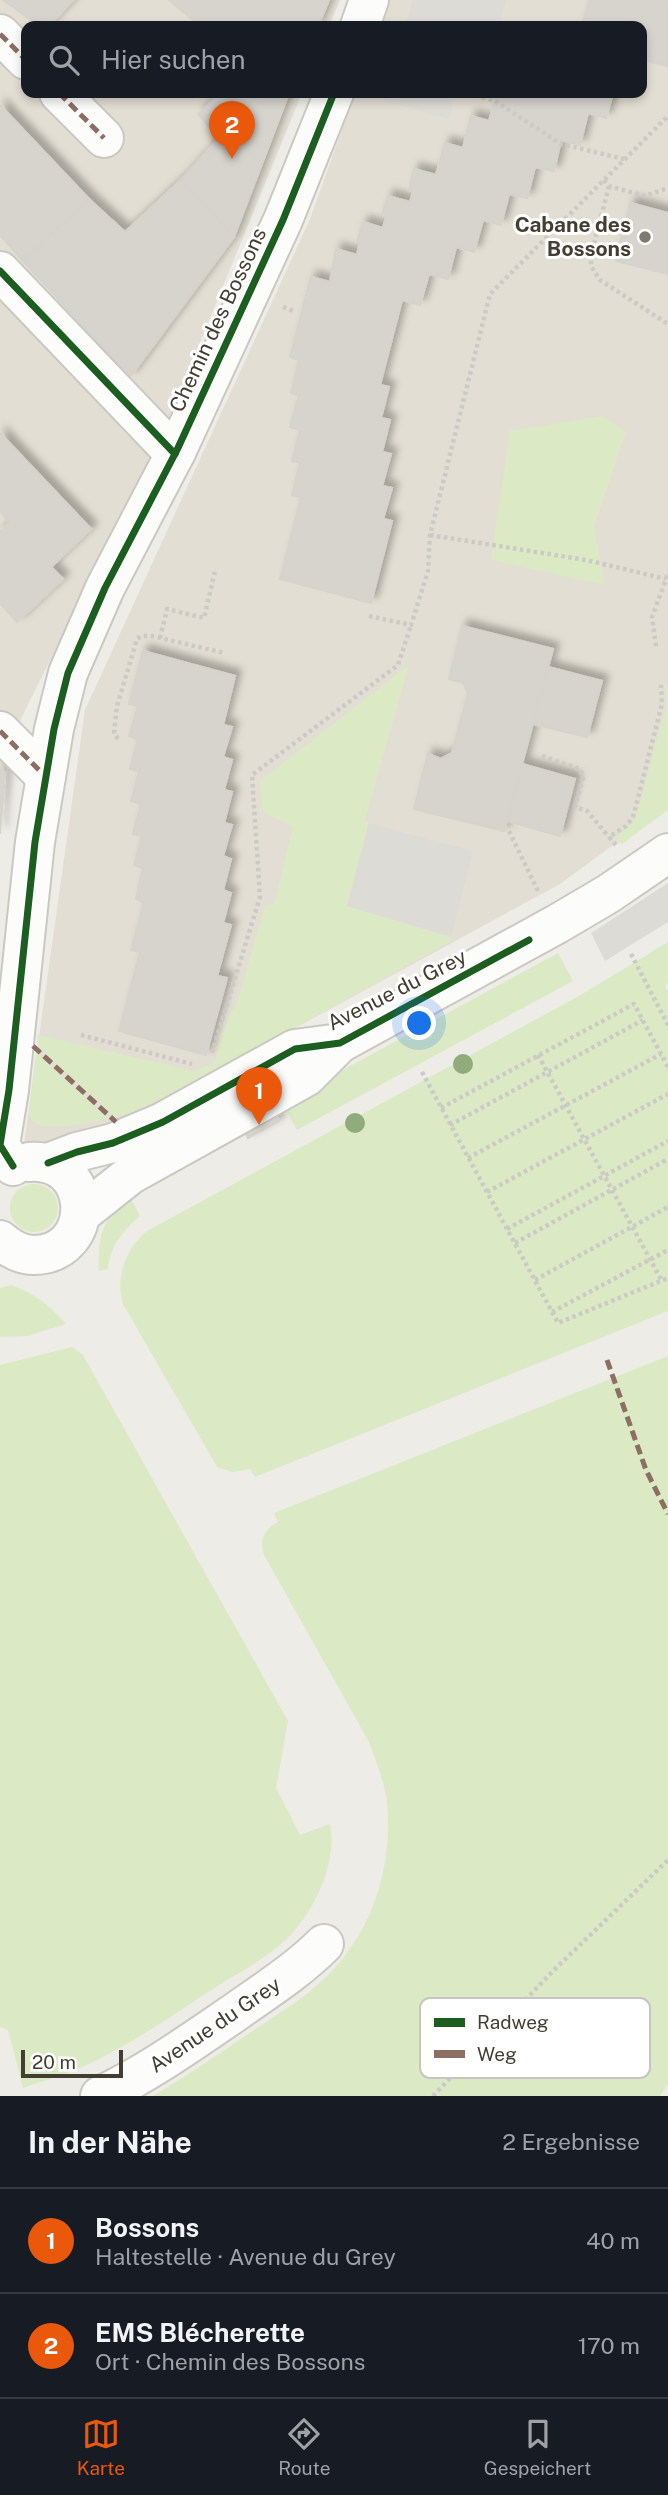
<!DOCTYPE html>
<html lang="de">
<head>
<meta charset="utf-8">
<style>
  body { margin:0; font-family:"Public Sans",sans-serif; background:#20242c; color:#f1f3f6 }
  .scale { position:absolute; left:21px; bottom:18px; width:102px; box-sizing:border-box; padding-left:7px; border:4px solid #433d32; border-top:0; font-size:19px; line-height:24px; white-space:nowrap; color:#433d32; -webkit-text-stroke:5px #fff; paint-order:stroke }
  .you { position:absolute; left:420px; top:1024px; width:24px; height:24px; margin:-18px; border:5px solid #fff; border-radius:50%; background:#1a73e8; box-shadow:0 0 0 10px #1a73e833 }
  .badge { display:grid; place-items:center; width:46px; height:46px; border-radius:50%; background:#ea580c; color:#fff; font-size:23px; font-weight:700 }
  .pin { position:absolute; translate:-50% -58px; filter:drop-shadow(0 2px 4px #0008) }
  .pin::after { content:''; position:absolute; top:37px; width:24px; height:21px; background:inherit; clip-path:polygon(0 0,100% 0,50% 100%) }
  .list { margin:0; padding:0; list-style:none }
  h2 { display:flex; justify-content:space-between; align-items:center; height:91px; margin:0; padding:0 28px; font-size:30px }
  h2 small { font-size:23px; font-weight:400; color:#9ea1a6 }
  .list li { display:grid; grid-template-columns:46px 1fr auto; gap:21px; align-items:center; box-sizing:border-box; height:105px; padding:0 28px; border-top:2px solid #363941 }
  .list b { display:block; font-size:26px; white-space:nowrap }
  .list p { margin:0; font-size:23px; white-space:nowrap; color:#9ea1a6 }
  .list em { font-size:23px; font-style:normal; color:#9ea1a6 }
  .icon { flex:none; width:38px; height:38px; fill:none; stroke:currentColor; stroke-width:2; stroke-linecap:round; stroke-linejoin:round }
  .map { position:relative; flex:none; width:668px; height:2096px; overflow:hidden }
  .search { position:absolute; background:#171b24; box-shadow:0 4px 10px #0003; left:21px; right:21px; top:21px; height:77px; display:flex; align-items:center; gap:18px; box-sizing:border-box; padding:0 24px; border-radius:14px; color:#9ea1a6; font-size:26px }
  .sheet { height:301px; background:#171b24 }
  nav { display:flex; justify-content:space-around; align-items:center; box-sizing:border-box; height:98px; border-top:2px solid #363941; background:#171b24; font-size:19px; color:#9ea1a6 }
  nav a { display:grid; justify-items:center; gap:4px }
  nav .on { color:#ea580c }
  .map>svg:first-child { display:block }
  .residential { fill:#e3ded3 }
  .green { fill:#dbeac4 }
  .parking { fill:#dddbd6 }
  .building { fill:#d7d4ce; stroke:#d6d3cc; stroke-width:2; filter:url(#shadow) }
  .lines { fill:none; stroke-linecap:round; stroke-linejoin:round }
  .minor-casing { stroke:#cac8c2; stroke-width:42 }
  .path { stroke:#cccac5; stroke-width:4.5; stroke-dasharray:3.5 3.5; stroke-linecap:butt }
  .minor { stroke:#fcfcfb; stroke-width:38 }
  .quiet { stroke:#8d6e63; stroke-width:5; stroke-dasharray:10 5; stroke-linecap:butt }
  .cycleway-casing { stroke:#fff; stroke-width:11 }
  .cycleway { stroke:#1b5e20; stroke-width:7 }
  .tree { fill:#90ab7c }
  .poi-dot { fill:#7f7a71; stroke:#fff; stroke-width:2.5 }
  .labels { text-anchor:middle; stroke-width:6; stroke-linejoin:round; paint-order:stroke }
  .poi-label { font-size:21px; font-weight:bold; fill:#433d32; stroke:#fff; text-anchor:end }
  .street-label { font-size:21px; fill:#433d32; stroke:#fff }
  .key { fill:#fff; stroke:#c7c5c2; stroke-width:2 }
  .key-label { font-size:19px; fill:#433d32 }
</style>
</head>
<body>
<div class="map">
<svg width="668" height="2096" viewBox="0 0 668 2096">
  <defs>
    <filter id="shadow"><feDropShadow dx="6" dy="-6" stdDeviation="3.5" flood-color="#0004"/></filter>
  </defs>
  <rect width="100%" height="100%" fill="#eeece6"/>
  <g class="residential">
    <polygon points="0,0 340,0 329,26 26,26 26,93 302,93 165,428 9,743 0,834"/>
    <polygon points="389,0 668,0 668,805 560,884 47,1163 23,1151 85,710 310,219 355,93 642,93 642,26 380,26"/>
  </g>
  <g class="green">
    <polygon points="602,416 626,432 594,527 605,585 491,560 510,431"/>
    <path d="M409 665 365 820 369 823 347 906 451 937V941L208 1076 130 1113 115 1117 41 1050 37 1043 38 1035 194 1071 214 1063C222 1042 223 1024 236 1006L265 906 274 905 293 827 262 811 260 781Z"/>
    <polygon points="665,686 668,687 668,810 622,844 616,842 617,836 635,820 667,704"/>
    <path d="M668 942V983L665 986 668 992V1311L255 1477 250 1469 232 1472 217 1467 123 1304C115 1277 126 1248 147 1231L579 996Z"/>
    <polygon points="558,953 573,981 297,1130 282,1103"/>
    <path d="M36 1052 108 1119C92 1122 49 1132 35 1123 30 1120 29 1115 29 1109Z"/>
    <circle cx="34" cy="1208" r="24"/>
    <path d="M129 1195 140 1216C122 1232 110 1246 108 1269L99 1271C97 1235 103 1220 129 1195Z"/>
    <path d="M11 1285C34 1293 49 1305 66 1324L27 1336 0 1337V1288Z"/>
    <path d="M72 1347 83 1355 288 1721 276 1788 300 1835 330 1824C337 1860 318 1904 294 1931 273 1955 242 1971 216 1987 176 2013 136 2041 93 2062 71 2073 47 2080 23 2088L8 2030 0 2027V1365Z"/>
    <path d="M668 1356V2084L660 2096H153C186 2076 219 2054 251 2032 276 2015 304 1999 325 1978 372 1932 393 1869 387 1803 385 1782 376 1762 369 1742L264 1555C259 1540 264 1529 278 1522L274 1513Z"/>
  </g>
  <g class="parking">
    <polygon points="413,0 506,0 500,26 405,26"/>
    <polygon points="387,93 455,93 449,119 384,101"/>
    <polygon points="369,823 473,851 451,937 347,906"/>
    <polygon points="668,883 668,922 605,961 591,933"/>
  </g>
  <g class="building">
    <polygon points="3,0 73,0 49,26 39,26"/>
    <polygon points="169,0 329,0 318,26 200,26"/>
    <polygon points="589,0 668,0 668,66 643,60 642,63 642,26 582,26"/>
    <polygon points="221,93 289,93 234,237 181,180 219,138 198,114"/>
    <polygon points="497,93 516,95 517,93 613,93 606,118 588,113 580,145 561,140 554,171 535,167 527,198 509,194 501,225 483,220 474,252 456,247 448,279 429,274 420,305 402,300 380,385 389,387 381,418 390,420 382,452 391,454 382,486 392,488 383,519 392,521 371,603 280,579 301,497 292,495 300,463 292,461 300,430 290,427 299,395 291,393 299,360 290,357 311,277 330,282 336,249 357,255 360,242 357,241 363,222 383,228 386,217 382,215 388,196 410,202 413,191 409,190 414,169 436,175 445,143 463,148 471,116 489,121"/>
    <polygon points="0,105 89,199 23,261 0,235"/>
    <polygon points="181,180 234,237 130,377 23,261 89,199 125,232"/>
    <polygon points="630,203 668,213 668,274 616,261"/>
    <polygon points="0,433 91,529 51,567 63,579 17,622 0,603 0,532 10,522 0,511"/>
    <polygon points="462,626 553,649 504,831 414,809 428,754 441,759 452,753 468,693 463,683 449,679"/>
    <polygon points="143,651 235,676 223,725 232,727 223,757 232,760 224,790 232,792 224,823 232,825 223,856 231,859 223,890 231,893 223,923 231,925 217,976 227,978 206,1055 119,1031 140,952 131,950 144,902 136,899 143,868 134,865 142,836 133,834 141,804 131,801 139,771 130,769 138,739 129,736 138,706 129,704"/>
    <polygon points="548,667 602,681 587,737 533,724"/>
    <polygon points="522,764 575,779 560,836 507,821"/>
    <polygon points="0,768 5,773 0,834"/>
    <polygon points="274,1112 279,1121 248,1138 244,1129"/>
  </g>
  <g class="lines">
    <defs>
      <g id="minor">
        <polyline points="360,26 369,0"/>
        <polyline points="0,34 26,60"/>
        <polyline points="59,93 104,138"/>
        <polyline points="0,271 175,454"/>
        <polyline points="0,731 46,777"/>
        <polyline points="48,1163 77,1152 113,1143 163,1122 295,1049 340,1043"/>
        <polyline points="13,1166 0,1145 9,1090 35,842 54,729 68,673 105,588 177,450 283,220 334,93"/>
        <polyline points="81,1214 130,1175 306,1077 340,1043 557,924 608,894 668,853"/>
        <path d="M0 1240C9 1248 21 1255 34 1255 98 1254 95 1157 29 1162"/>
        <path d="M100 2096C148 2073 190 2043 234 2013 265 1991 297 1971 324 1944"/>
      </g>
    </defs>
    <use href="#minor" class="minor-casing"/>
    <g class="path">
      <polyline points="482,97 495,101 561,144 624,159"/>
      <polyline points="604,180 609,186 645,196 668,188"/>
      <polyline points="609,186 591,255 591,266 600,280 668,324"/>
      <polyline points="283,307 293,311"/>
      <polyline points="430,535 586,560 666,579"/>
      <polyline points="369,616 411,625 428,571 430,535 490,294 668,116"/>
      <polyline points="160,638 167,609 204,618 215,571"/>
      <polyline points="656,646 652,617 668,574"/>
      <polyline points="118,739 114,733 117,706 137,639 141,636 152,636 224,653"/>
      <polyline points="542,756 580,769 583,778 575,807 587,811 609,837"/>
      <polyline points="509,831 539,893"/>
      <polyline points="616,845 609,837 626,826 633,817 662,704 661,685"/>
      <polyline points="631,954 668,1025"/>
      <polyline points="81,1035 192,1064"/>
      <polyline points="212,1053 260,897 252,775 398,665 411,625"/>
      <polyline points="538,1055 662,1281"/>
      <polyline points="422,1072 558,1323 668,1278"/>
      <polyline points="441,1108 634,1004 668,1067"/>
      <polyline points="450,1125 643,1020"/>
      <polyline points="468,1158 661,1054"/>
      <polyline points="487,1192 668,1094"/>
      <polyline points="507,1229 668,1141"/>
      <polyline points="515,1243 668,1159"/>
      <polyline points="535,1280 668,1207"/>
      <polyline points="552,1312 668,1250"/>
      <polyline points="433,2096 554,1970 668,1860"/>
    </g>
    <use href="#minor" class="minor"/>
    <g class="quiet">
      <polyline points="0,34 26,60"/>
      <polyline points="59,93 104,138"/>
      <polyline points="0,731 46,777"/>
      <polyline points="33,1046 116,1122"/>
      <polyline points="607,1360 646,1470 668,1514"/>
    </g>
    <defs>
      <g id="cycleway">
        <polyline points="0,271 175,454"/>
        <polyline points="48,1163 77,1152 113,1143 163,1122 295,1049 340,1043 529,940"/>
        <polyline points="13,1166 0,1145 9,1090 35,842 54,729 68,673 105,588 177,450 283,220 334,93"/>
      </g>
    </defs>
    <use href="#cycleway" class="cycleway-casing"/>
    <use href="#cycleway" class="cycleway"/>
  </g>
  <g class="tree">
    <circle cx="463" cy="1064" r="10"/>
    <circle cx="355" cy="1123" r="10"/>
  </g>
  <circle class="poi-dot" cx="645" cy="237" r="7"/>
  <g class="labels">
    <g class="poi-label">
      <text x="631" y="232">Cabane des<tspan x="631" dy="24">Bossons</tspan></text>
    </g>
    <g class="street-label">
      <text transform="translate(218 320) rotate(-65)" y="7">Chemin des Bossons</text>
      <text transform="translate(397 990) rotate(-27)" y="7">Avenue du Grey</text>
      <text transform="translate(215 2025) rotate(-34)" y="7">Avenue du Grey</text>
    </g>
  </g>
  <rect x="420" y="1998" width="230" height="80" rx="10" class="key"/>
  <rect x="434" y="2018" width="31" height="9" fill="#1b5e20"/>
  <rect x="434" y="2050" width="31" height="8" fill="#8d6e63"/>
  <g class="key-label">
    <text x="477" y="2029">Radweg</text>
    <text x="477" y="2061">Weg</text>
  </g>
</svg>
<div class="scale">20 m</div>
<div class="you"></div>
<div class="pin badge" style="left:259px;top:1125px">1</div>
<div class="pin badge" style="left:232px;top:159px">2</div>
<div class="search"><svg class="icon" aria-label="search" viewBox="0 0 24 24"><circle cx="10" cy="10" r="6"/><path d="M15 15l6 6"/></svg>Hier suchen</div>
</div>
<section class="sheet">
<h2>In der Nähe<small>2 Ergebnisse</small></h2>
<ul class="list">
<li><span class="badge">1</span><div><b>Bossons</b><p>Haltestelle · Avenue du Grey</p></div><em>40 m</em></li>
<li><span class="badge">2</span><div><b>EMS Blécherette</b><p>Ort · Chemin des Bossons</p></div><em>170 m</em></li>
</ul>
</section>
<nav>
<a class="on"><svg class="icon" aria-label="map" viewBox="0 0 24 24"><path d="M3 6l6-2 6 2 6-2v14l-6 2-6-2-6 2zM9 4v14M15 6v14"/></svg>Karte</a>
<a><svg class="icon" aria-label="directions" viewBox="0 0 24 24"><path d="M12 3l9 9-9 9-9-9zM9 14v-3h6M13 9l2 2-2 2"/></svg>Route</a>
<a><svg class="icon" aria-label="saved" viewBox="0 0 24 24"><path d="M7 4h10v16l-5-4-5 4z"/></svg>Gespeichert</a>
</nav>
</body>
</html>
